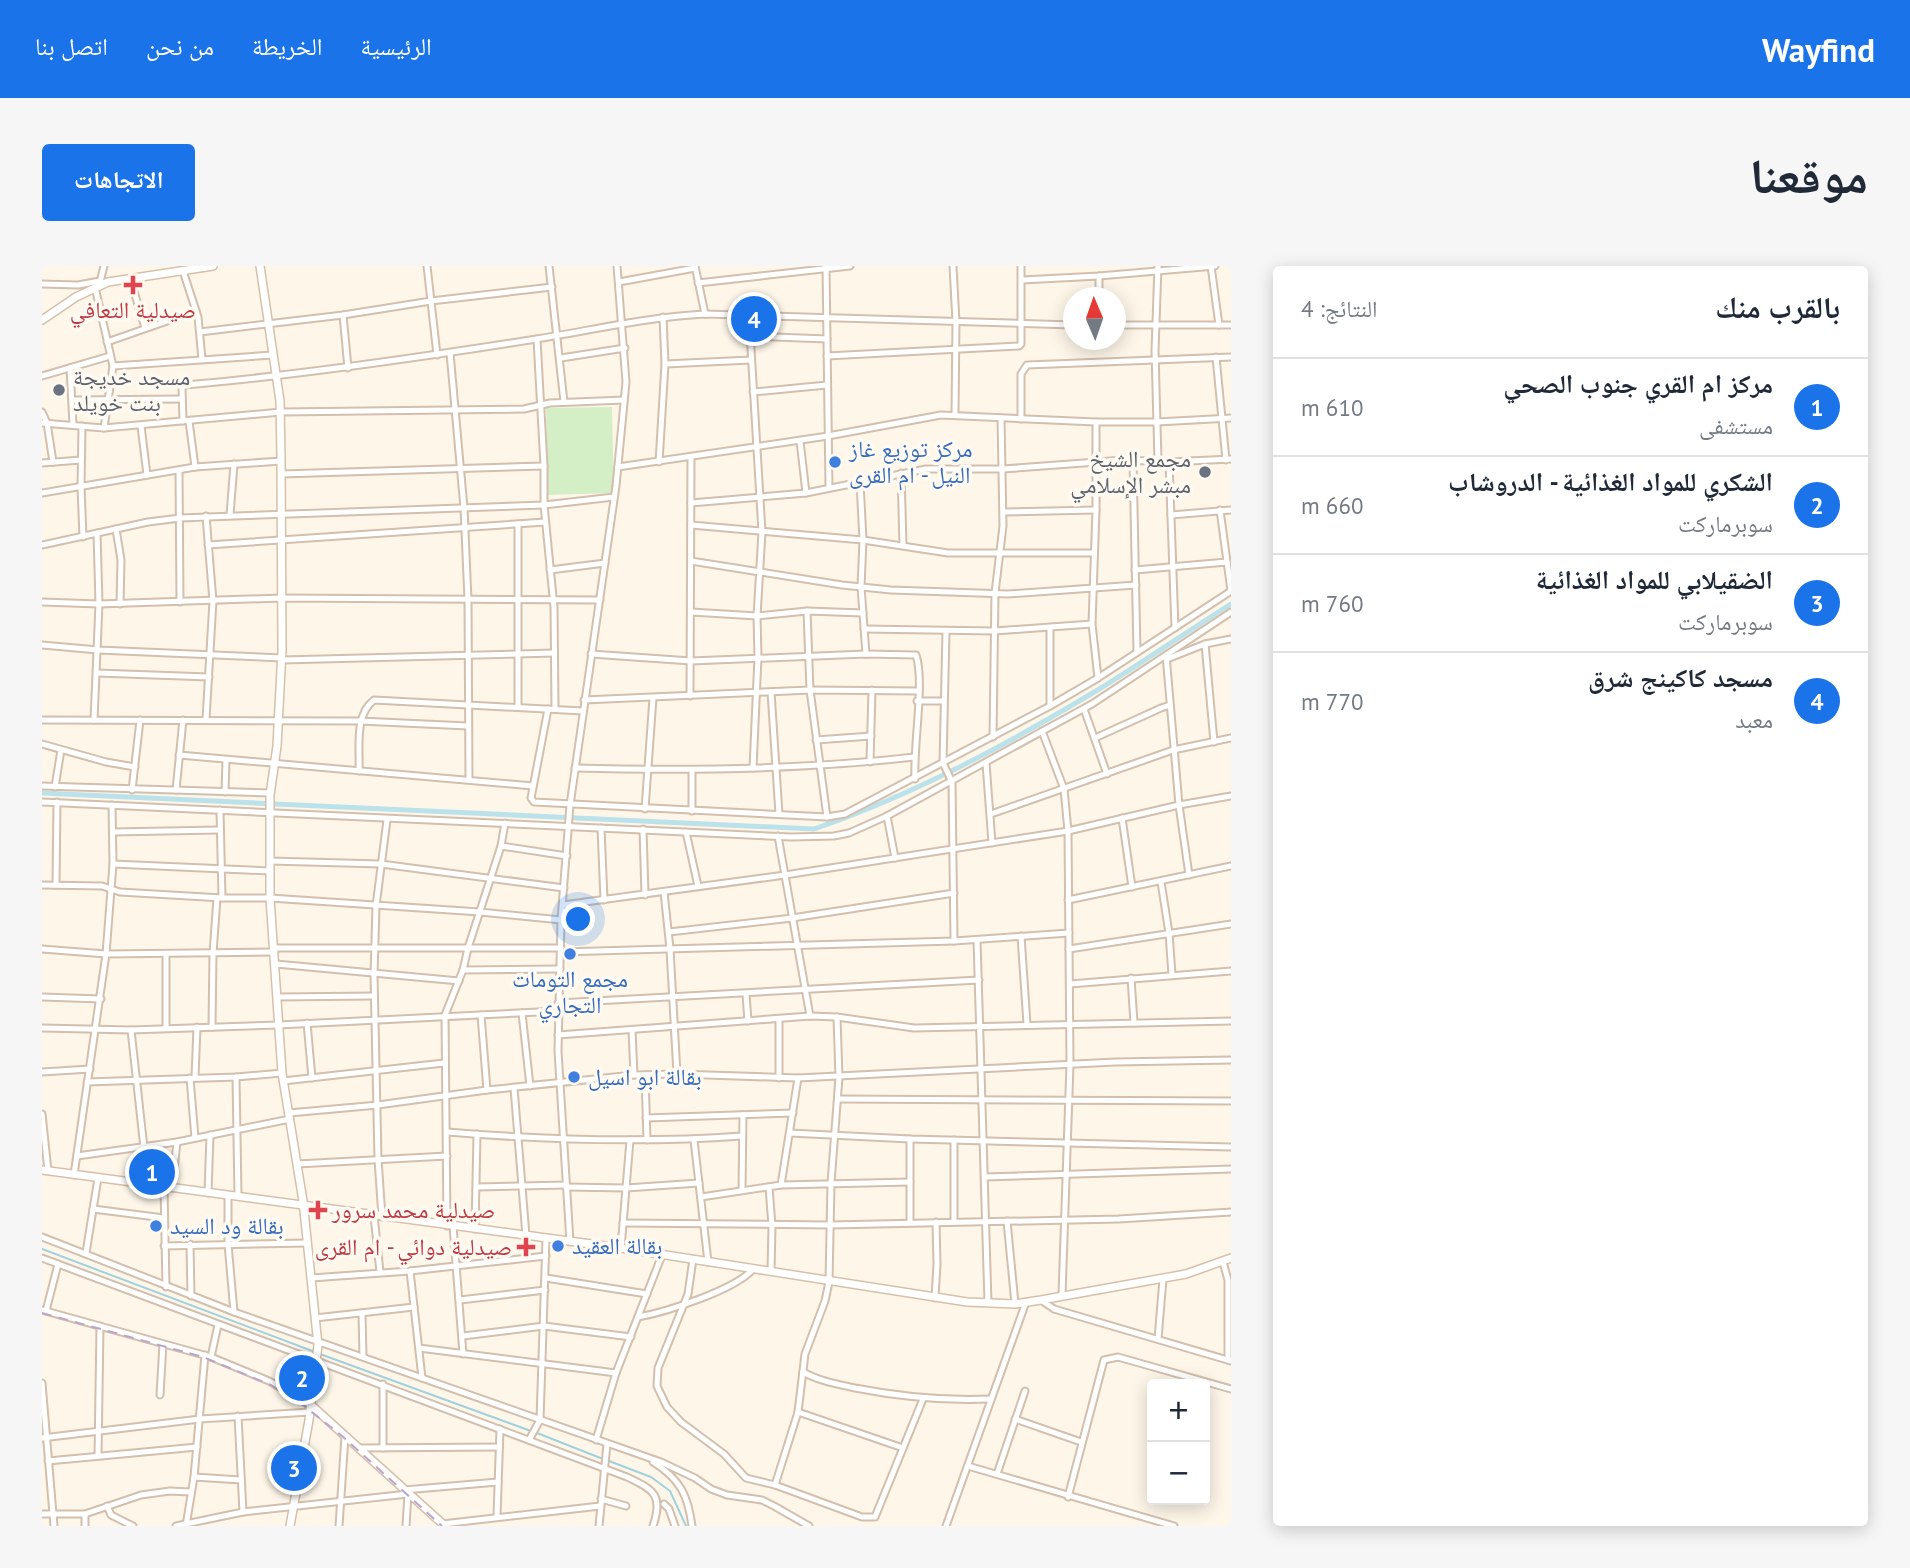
<!DOCTYPE html>
<html lang="ar">
<head>
<meta charset="utf-8">
<style>
  body { margin:0; font-family:"PT Sans","Noto Naskh Arabic",sans-serif; background:#f6f6f7; color:#1f2937; direction:rtl }
  .controls { position:absolute; right:21px; bottom:21px; display:grid; overflow:hidden; border-radius:7px; box-shadow:0 4px 18px #0003 }
  .controls button { width:63px; height:63px; display:grid; place-items:center; padding:0; border:0; border-bottom:2px solid #e0e1e3; background:#fff; color:#1f2937; font:35px sans-serif }
  .compass { position:absolute; left:1021px; top:21px; width:63px; height:63px; border-radius:50%; background:#fff; box-shadow:0 4px 18px #0003; rotate:358deg }
  .you { position:absolute; left:537px; top:654px; width:24px; height:24px; margin:-18px; border:5px solid #fff; border-radius:50%; background:#1a73e8; box-shadow:0 0 0 10px #1a73e833 }
  .badge { display:grid; place-items:center; width:46px; height:46px; border-radius:50%; background:#1a73e8; color:#fff; font-size:23px; font-weight:700 }
  .pin { position:absolute; translate:-50% -50%; border:4px solid #fff; box-shadow:0 2px 7px #0006 }
  .list { margin:0; padding:0; list-style:none }
  h2 { display:flex; justify-content:space-between; align-items:center; height:91px; margin:0; padding:0 28px; font-size:30px }
  h2 small { font-size:23px; font-weight:400; color:#747a83 }
  .list li { display:grid; grid-template-columns:46px 1fr auto; gap:21px; align-items:center; box-sizing:border-box; height:98px; padding:0 28px; border-top:2px solid #e0e1e3 }
  .list b { display:block; font-size:26px; white-space:nowrap }
  .list p { margin:0; font-size:23px; white-space:nowrap; color:#747a83 }
  .list em { font-size:23px; font-style:normal; color:#747a83 }
  .map { position:relative; flex:none; width:1189px; height:1260px; overflow:hidden; direction:ltr; border-radius:7px }
  header { display:flex; align-items:center; gap:42px; box-sizing:border-box; height:98px; padding:0 35px; background:#1a73e8; color:#fff }
  header strong { font-size:33px }
  nav { display:flex; gap:38px; margin-inline-start:auto; font-size:24px }
  .intro { display:flex; align-items:center; justify-content:space-between; box-sizing:border-box; height:168px; padding:0 42px }
  h1 { margin:0; font-size:49px }
  .button { padding:18px 32px; border-radius:7px; background:#1a73e8; color:#fff; font-size:24px; font-weight:700 }
  main { display:flex; gap:42px; padding:0 42px }
  aside { flex:1; background:#fff; border-radius:7px; box-shadow:0 4px 18px #0003 }
  .map>svg:first-child { display:block }
  .green { fill:#d4eec5 }
  .lines { fill:none; stroke-linecap:round; stroke-linejoin:round }
  .stream { stroke:#a0d1de; stroke-width:2 }
  .canal { stroke:#bbe2eb; stroke-width:5 }
  .street-casing { stroke:#d3bfad; stroke-width:9 }
  .secondary-casing { stroke:#d6c0aa; stroke-width:10 }
  .street { stroke:#fff; stroke-width:5 }
  .secondary { stroke:#fff; stroke-width:7 }
  .rail { stroke:#bba5cb; stroke-width:2; stroke-dasharray:10 7; stroke-linecap:butt }
  .health-dot { fill:#e0444e; stroke:#fffaf1; stroke-width:2.5 }
  .worship-dot { fill:#6b7280; stroke:#fffaf1; stroke-width:2.5 }
  .shop-dot { fill:#3f7fe0; stroke:#fffaf1; stroke-width:2.5 }
  .labels { text-anchor:middle; stroke-width:7; stroke-linejoin:round; paint-order:stroke }
  .health-label { font-size:23px; fill:#be3a42; stroke:#fffaf1 }
  .worship-label { font-size:23px; fill:#5b616d; stroke:#fffaf1; text-anchor:start }
  .shop-label { font-size:23px; fill:#366cbe; stroke:#fffaf1; text-anchor:start }
</style>
</head>
<body>
<header>
<strong>Wayfind</strong>
<nav><a>الرئيسية</a><a>الخريطة</a><a>من نحن</a><a>اتصل بنا</a></nav>
</header>
<div class="intro"><h1>موقعنا</h1><a class="button">الاتجاهات</a></div>
<main>
<aside>
<h2>بالقرب منك<small>النتائج: 4</small></h2>
<ul class="list">
<li><span class="badge">1</span><div><b>مركز ام القري جنوب الصحي</b><p>مستشفى</p></div><em>610 m</em></li>
<li><span class="badge">2</span><div><b>الشكري للمواد الغذائية - الدروشاب</b><p>سوبرماركت</p></div><em>660 m</em></li>
<li><span class="badge">3</span><div><b>الضقيلابي للمواد الغذائية</b><p>سوبرماركت</p></div><em>760 m</em></li>
<li><span class="badge">4</span><div><b>مسجد كاكينج شرق</b><p>معبد</p></div><em>770 m</em></li>
</ul>
</aside>
<div class="map">
<svg width="1189" height="1260" viewBox="0 0 1189 1260">
  <rect width="100%" height="100%" fill="#fef7e9"/>
  <polygon class="green" points="570,141 572,227 506,229 504,142"/>
  <g class="lines">
    <g class="stream">
      <polyline points="0,983 273,1086"/>
      <polyline points="278,1088 489,1165"/>
      <polyline points="495,1167 561,1193"/>
      <polyline points="567,1195 609,1211 628,1225 644,1260"/>
    </g>
    <path class="canal" d="M0 527 772 563C871 529 964 479 1054 425 1100 397 1144 366 1189 338"/>
    <defs>
      <g id="street">
        <polyline points="385,0 395,89"/>
        <polyline points="507,0 522,136"/>
        <polyline points="653,0 663,48"/>
        <polyline points="784,0 787,222"/>
        <polyline points="911,0 914,56 913,149"/>
        <polyline points="1116,0 1113,85 1116,195"/>
        <polyline points="1169,0 1177,59"/>
        <polyline points="141,5 156,51 160,93"/>
        <polyline points="1057,10 1057,32"/>
        <polyline points="88,12 103,62"/>
        <polyline points="980,14 1057,10 1173,0"/>
        <polyline points="58,16 62,0"/>
        <polyline points="577,16 653,2"/>
        <polyline points="656,17 808,0"/>
        <polyline points="0,18 36,19 58,15"/>
        <polyline points="53,21 71,100 62,162"/>
        <polyline points="301,49 306,102"/>
        <polyline points="707,50 720,266 715,350 716,391 711,502"/>
        <polyline points="1073,59 1189,59"/>
        <polyline points="158,66 301,49 389,35 510,21"/>
        <polyline points="708,70 785,73"/>
        <polyline points="495,73 502,200 502,239 512,341 513,442"/>
        <polyline points="65,76 154,45"/>
        <polyline points="408,87 422,242 426,334 427,513"/>
        <polyline points="785,90 977,80 979,78 979,0"/>
        <polyline points="1174,91 1184,194"/>
        <polyline points="519,92 583,82"/>
        <polyline points="623,98 709,94"/>
        <polyline points="71,100 231,89"/>
        <polyline points="28,102 31,159"/>
        <polyline points="0,110 68,90"/>
        <polyline points="711,126 785,119"/>
        <polyline points="31,134 140,133"/>
        <polyline points="0,146 5,157 11,196"/>
        <polyline points="979,153 979,108 985,99 1189,91"/>
        <path d="M141 155 140 122 143 119C259 109 374 92 488 74 547 65 604 51 663 48L1031 59"/>
        <polyline points="147,155 153,201"/>
        <polyline points="1054,156 1054,244 1050,358 1056,412"/>
        <polyline points="0,157 62,162 239,146 482,143 508,137 582,134"/>
        <polyline points="40,160 39,221 41,271"/>
        <polyline points="99,160 105,209"/>
        <polyline points="758,175 764,227"/>
        <polyline points="1091,194 1095,386"/>
        <polyline points="617,196 623,98 621,51"/>
        <polyline points="1127,196 1133,362"/>
        <polyline points="0,197 39,194"/>
        <polyline points="576,201 786,170 899,149 1054,156 1115,156 1189,152"/>
        <polyline points="137,204 138,336"/>
        <polyline points="859,207 861,279"/>
        <polyline points="239,208 502,200"/>
        <polyline points="818,216 821,274 819,321 824,388"/>
        <polyline points="0,227 153,201 239,195"/>
        <polyline points="649,237 764,227 884,203 961,203 1082,194 1127,196 1189,193"/>
        <polyline points="962,246 1054,244"/>
        <polyline points="188,249 192,198"/>
        <polyline points="1129,249 1189,244"/>
        <polyline points="164,250 171,335 164,453"/>
        <polyline points="476,258 476,440"/>
        <polyline points="649,259 821,274 906,287 1052,287"/>
        <polyline points="74,263 79,294 78,338"/>
        <polyline points="0,279 106,256 138,252 502,239 572,231"/>
        <polyline points="166,279 503,256"/>
        <polyline points="649,295 800,319 849,324 966,328 1094,319"/>
        <polyline points="508,304 563,297"/>
        <polyline points="1093,304 1185,296"/>
        <polyline points="0,336 57,338 240,332 558,334"/>
        <polyline points="765,345 768,424 785,551"/>
        <polyline points="649,346 715,350 765,345 821,347"/>
        <polyline points="1008,362 1008,440"/>
        <polyline points="822,363 953,365 1050,358"/>
        <polyline points="904,365 901,497 910,516 912,675"/>
        <polyline points="1163,378 1172,476"/>
        <polyline points="0,379 56,384 240,392"/>
        <path d="M549 388 649 395 824 388 874 389C883 416 871 480 873 513"/>
        <polyline points="1124,389 1137,539 1147,609"/>
        <polyline points="1125,393 1163,378 1189,373"/>
        <polyline points="240,394 512,387"/>
        <polyline points="55,407 167,411"/>
        <polyline points="729,426 737,548"/>
        <polyline points="648,430 649,191"/>
        <polyline points="542,434 768,424 876,425"/>
        <polyline points="875,435 902,435"/>
        <polyline points="506,443 489,532 492,536 785,551 803,548 1008,440 1056,412 1189,325 1178,244"/>
        <polyline points="1042,443 1065,508"/>
        <polyline points="0,454 318,455 426,460"/>
        <polyline points="52,454 57,338 55,267"/>
        <polyline points="1000,465 1022,523 1026,565 1028,798 1020,1029"/>
        <polyline points="951,471 953,327 961,260 959,152"/>
        <polyline points="1053,472 1119,442 1128,439"/>
        <polyline points="774,474 829,470"/>
        <polyline points="0,478 64,496 93,501"/>
        <polyline points="137,489 491,520"/>
        <polyline points="828,496 830,424"/>
        <polyline points="944,497 950,577"/>
        <path d="M533 502C646 505 759 504 872 491"/>
        <path d="M317 505C318 482 312 449 332 434L541 445"/>
        <polyline points="0,520 228,527"/>
        <polyline points="13,521 19,484"/>
        <polyline points="90,524 98,454"/>
        <polyline points="134,524 141,454"/>
        <polyline points="183,526 184,494"/>
        <polyline points="0,536 749,571 792,570 807,567 845,550 1050,438 1189,346"/>
        <polyline points="603,543 611,432"/>
        <polyline points="178,544 180,632"/>
        <polyline points="650,545 650,504"/>
        <polyline points="949,548 1131,484 1189,472"/>
        <polyline points="845,550 853,592"/>
        <polyline points="1080,552 1090,621"/>
        <polyline points="559,562 562,634"/>
        <polyline points="601,563 603,629"/>
        <polyline points="71,566 177,564"/>
        <polyline points="644,566 656,620"/>
        <polyline points="736,570 768,750"/>
        <polyline points="459,580 525,590"/>
        <polyline points="228,595 339,598 522,622"/>
        <polyline points="71,598 228,605"/>
        <polyline points="1119,616 1127,667 1130,709"/>
        <polyline points="0,619 60,620 78,626 180,632 228,632 438,646 519,654"/>
        <polyline points="14,619 15,536"/>
        <polyline points="622,626 628,683 635,808"/>
        <polyline points="1026,634 1189,600"/>
        <polyline points="521,639 743,609 1026,565 1137,539 1189,530"/>
        <polyline points="627,666 750,652 912,627"/>
        <polyline points="979,670 985,758"/>
        <polyline points="935,674 946,1037"/>
        <polyline points="233,682 519,682"/>
        <polyline points="0,683 64,688 233,686"/>
        <polyline points="1027,683 1189,658"/>
        <polyline points="519,686 912,675 1027,667"/>
        <polyline points="234,698 417,715"/>
        <polyline points="421,704 518,703"/>
        <polyline points="1089,712 1092,757"/>
        <polyline points="1028,718 1189,705"/>
        <polyline points="704,728 706,755"/>
        <polyline points="0,731 59,733"/>
        <polyline points="236,731 332,730"/>
        <polyline points="516,737 937,714"/>
        <polyline points="480,747 488,820"/>
        <polyline points="439,749 445,824"/>
        <polyline points="737,753 737,812"/>
        <polyline points="265,757 270,812"/>
        <polyline points="170,761 171,687 175,632"/>
        <polyline points="0,762 89,764 236,759 516,745"/>
        <polyline points="124,762 124,688"/>
        <polyline points="89,764 102,882"/>
        <polyline points="590,764 592,809"/>
        <polyline points="516,769 768,750 795,751 872,762 1189,755"/>
        <polyline points="0,806 48,803"/>
        <polyline points="603,809 605,874"/>
        <polyline points="153,811 155,761"/>
        <polyline points="194,811 196,930"/>
        <polyline points="148,812 153,872"/>
        <polyline points="241,815 402,797"/>
        <polyline points="45,816 194,811 240,807"/>
        <polyline points="472,822 484,970"/>
        <polyline points="796,833 1189,835"/>
        <polyline points="247,847 336,839 445,824 592,809 635,808 756,812 1073,796 1189,794"/>
        <polyline points="0,848 6,905"/>
        <polyline points="604,852 751,847"/>
        <path d="M405 866C503 874 602 877 700 870"/>
        <polyline points="748,867 868,873 1189,881"/>
        <polyline points="868,873 868,956"/>
        <polyline points="652,874 666,996"/>
        <polyline points="35,890 135,876 248,853"/>
        <polyline points="255,898 405,890"/>
        <polyline points="32,909 64,688 71,598 70,539"/>
        <polyline points="943,911 1189,903"/>
        <polyline points="739,919 756,812"/>
        <polyline points="122,921 124,1021"/>
        <polyline points="435,921 524,919"/>
        <polyline points="524,921 584,922 657,917"/>
        <polyline points="727,921 730,960 729,1005"/>
        <polyline points="130,922 135,876"/>
        <polyline points="700,924 701,849"/>
        <polyline points="166,927 168,869"/>
        <polyline points="186,929 186,978 192,1046"/>
        <polyline points="659,931 739,919 868,916"/>
        <polyline points="51,943 122,952"/>
        <polyline points="332,950 338,1006"/>
        <polyline points="340,951 336,893 332,709 334,640 345,554"/>
        <polyline points="965,955 973,1038"/>
        <polyline points="912,956 912,874"/>
        <polyline points="581,957 788,959 1077,953 1189,946"/>
        <polyline points="405,960 403,749 421,704 426,682 459,580 463,557"/>
        <polyline points="411,960 421,1088"/>
        <polyline points="433,963 435,868"/>
        <polyline points="0,971 192,1046 619,1196 653,1212 669,1223 685,1229 720,1234 732,1240 767,1260"/>
        <polyline points="528,976 516,785 519,654 528,539 574,220 584,116 575,0"/>
        <polyline points="148,978 149,1030"/>
        <polyline points="122,980 265,977"/>
        <polyline points="579,982 588,874"/>
        <polyline points="44,987 56,912"/>
        <path d="M0 992 585 1211C613 1224 621 1230 611 1260"/>
        <polyline points="651,993 646,1028 616,1102 615,1120 625,1141 639,1156 682,1188 704,1212 733,1219 820,1251 833,1251 881,1133"/>
        <polyline points="1181,996 1186,1014 1186,1094"/>
        <polyline points="368,1005 380,1112"/>
        <polyline points="269,1012 368,1005 504,990"/>
        <polyline points="504,1012 605,1028"/>
        <polyline points="893,1032 895,998 894,956"/>
        <polyline points="418,1034 503,1024"/>
        <polyline points="999,1034 1012,1043 1189,1095"/>
        <polyline points="0,1044 169,1091 227,1115 269,1139"/>
        <polyline points="4,1045 16,998"/>
        <polyline points="320,1047 321,1091"/>
        <path d="M596 1051C624 1046 693 1024 711 1003"/>
        <polyline points="273,1052 372,1041"/>
        <polyline points="421,1070 502,1060 589,1071"/>
        <polyline points="1116,1073 1121,1013"/>
        <polyline points="377,1082 574,1107"/>
        <polyline points="169,1091 176,1059"/>
        <path d="M761 1106C777 1115 795 1118 813 1122 859 1131 902 1135 949 1133"/>
        <polyline points="0,1117 12,1260"/>
        <polyline points="118,1129 121,1078"/>
        <polyline points="756,1146 861,1182"/>
        <polyline points="196,1150 201,1246"/>
        <polyline points="973,1153 1039,1176"/>
        <polyline points="0,1172 158,1153 268,1146"/>
        <polyline points="487,1174 498,1154 504,973"/>
        <polyline points="554,1174 574,1107 620,989"/>
        <polyline points="317,1182 457,1181"/>
        <polyline points="341,1182 341,1118"/>
        <polyline points="56,1190 58,1060"/>
        <polyline points="6,1195 155,1181"/>
        <path d="M611 1196C638 1213 646 1229 650 1260"/>
        <polyline points="926,1200 1132,1260"/>
        <polyline points="955,1208 983,1125"/>
        <polyline points="152,1211 199,1214"/>
        <polyline points="733,1219 756,1146 763,1088 783,1035 787,1016 789,917 797,811 795,751"/>
        <polyline points="362,1224 456,1216"/>
        <polyline points="1026,1231 1062,1094 1076,1091 1189,1123"/>
        <polyline points="559,1233 584,1240"/>
        <polyline points="622,1238 627,1243 633,1260"/>
        <polyline points="65,1240 69,1249 91,1260"/>
        <polyline points="0,1248 43,1248 99,1229 128,1225 148,1226"/>
        <polyline points="455,1250 458,1163"/>
        <polyline points="400,1258 558,1240"/>
        <polyline points="43,1260 43,1248"/>
        <polyline points="134,1260 201,1246 366,1228 364,1260"/>
        <polyline points="144,1260 152,1211 163,1089"/>
        <polyline points="297,1260 303,1170"/>
        <polyline points="557,1260 565,1178"/>
        <polyline points="904,1260 984,1036"/>
      </g>
      <g id="secondary">
        <polyline points="218,0 238,135 239,191 240,384 235,480 228,529 228,632 240,807 261,935 276,1079 267,1154 248,1260"/>
        <polyline points="0,54 34,31 66,16 171,0"/>
        <polyline points="0,904 579,982 925,1036 973,1038 999,1034 1144,1008 1189,992"/>
        <polyline points="269,1139 403,1260"/>
      </g>
    </defs>
    <use href="#street" class="street-casing"/>
    <use href="#secondary" class="secondary-casing"/>
    <use href="#street" class="street"/>
    <use href="#secondary" class="secondary"/>
    <polyline class="rail" points="0,1047 161,1091 229,1119 262,1140 300,1170 400,1260"/>
  </g>
  <g class="health-dot">
    <path d="M87.5 8.5h7v7h7v7h-7v7h-7v-7h-7v-7h7z"/>
    <path d="M272.5 933.5h7v7h7v7h-7v7h-7v-7h-7v-7h7z"/>
    <path d="M480.5 970.5h7v7h7v7h-7v7h-7v-7h-7v-7h7z"/>
  </g>
  <g class="worship-dot">
    <circle cx="17" cy="124" r="7"/>
    <circle cx="1163" cy="206" r="7"/>
  </g>
  <g class="shop-dot">
    <circle cx="793" cy="196" r="7"/>
    <circle cx="528" cy="688" r="7"/>
    <circle cx="532" cy="811" r="7"/>
    <circle cx="114" cy="960" r="7"/>
    <circle cx="516" cy="980" r="7"/>
  </g>
  <g class="labels">
    <g class="health-label">
      <text x="91" y="52">صيدلية التعافي</text>
      <text x="290" y="952" text-anchor="start">صيدلية محمد سرور</text>
      <text x="470" y="989" text-anchor="end">صيدلية دوائي - ام القرى</text>
    </g>
    <g class="worship-label">
      <text x="31" y="119">مسجد خديجة<tspan x="31" dy="26">بنت خويلد</tspan></text>
      <text x="1149" y="201" text-anchor="end">مجمع الشيخ<tspan x="1149" dy="26">مبشر الإسلامي</tspan></text>
    </g>
    <g class="shop-label">
      <text x="807" y="191">مركز توزيع غاز<tspan x="807" dy="26">النيل - ام القرى</tspan></text>
      <text x="528" y="721" text-anchor="middle">مجمع التومات<tspan x="528" dy="26">التجاري</tspan></text>
      <text x="546" y="819">بقالة ابو اسيل</text>
      <text x="128" y="968">بقالة ود السيد</text>
      <text x="530" y="988">بقالة العقيد</text>
    </g>
  </g>
</svg>
<div class="controls">
<button>+</button>
<button>−</button>
</div>
<svg class="compass" viewBox="-18 -18 36 36"><path d="M0-13l5 13h-10z" fill="#e53935"/><path d="M0 13l5-13h-10z" fill="#747a83"/></svg>
<div class="you"></div>
<div class="pin badge" style="left:110px;top:906px">1</div>
<div class="pin badge" style="left:260px;top:1112px">2</div>
<div class="pin badge" style="left:252px;top:1202px">3</div>
<div class="pin badge" style="left:712px;top:53px">4</div>
</div>
</main>
</body>
</html>
